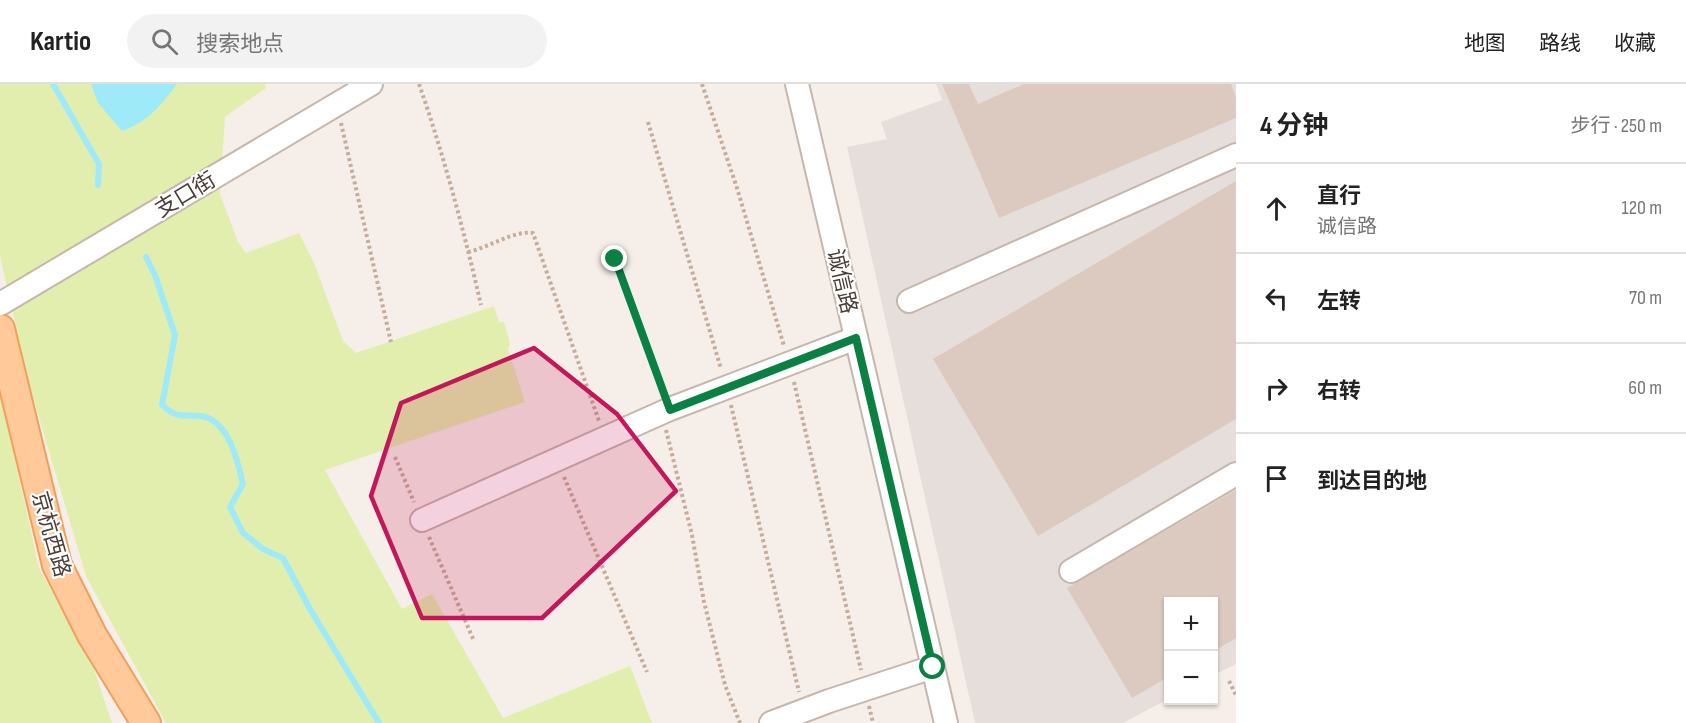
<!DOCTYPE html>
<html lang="zh">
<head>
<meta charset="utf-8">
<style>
  body { margin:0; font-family:"Sofia Sans Condensed","Noto Sans SC",sans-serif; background:#f2f2f2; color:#222 }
  .controls { position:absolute; right:18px; bottom:18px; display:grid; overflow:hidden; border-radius:0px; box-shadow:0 2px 4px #0004 }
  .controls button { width:54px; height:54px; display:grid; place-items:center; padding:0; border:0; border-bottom:2px solid #e0e0e0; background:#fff; color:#222; font:30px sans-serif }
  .stop { position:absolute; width:18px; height:18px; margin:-14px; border:4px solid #0b8043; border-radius:50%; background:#fff }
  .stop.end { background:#0b8043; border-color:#fff; box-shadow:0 2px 6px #0008 }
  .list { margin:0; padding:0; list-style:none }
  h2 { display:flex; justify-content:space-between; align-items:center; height:78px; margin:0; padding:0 24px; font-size:26px }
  h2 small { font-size:20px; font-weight:400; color:#767676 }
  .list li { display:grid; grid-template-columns:39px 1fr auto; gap:18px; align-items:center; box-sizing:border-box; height:90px; padding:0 24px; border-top:2px solid #e0e0e0 }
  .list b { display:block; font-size:22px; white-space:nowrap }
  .list p { margin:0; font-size:20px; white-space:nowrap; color:#767676 }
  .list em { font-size:20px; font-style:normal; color:#767676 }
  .icon { flex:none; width:33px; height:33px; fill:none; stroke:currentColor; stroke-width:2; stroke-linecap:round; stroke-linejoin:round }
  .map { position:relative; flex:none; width:1236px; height:639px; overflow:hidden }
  header { display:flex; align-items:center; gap:36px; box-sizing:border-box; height:84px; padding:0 30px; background:#fff; border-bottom:2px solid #e0e0e0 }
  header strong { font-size:28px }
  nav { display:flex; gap:33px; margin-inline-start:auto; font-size:21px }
  .search { width:420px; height:54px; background:#f2f2f2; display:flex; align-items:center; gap:15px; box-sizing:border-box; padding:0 21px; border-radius:33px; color:#767676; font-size:22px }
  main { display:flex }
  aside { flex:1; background:#fff }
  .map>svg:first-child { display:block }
  .industrial { fill:#e6deda }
  .green { fill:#e1eead }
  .water { fill:#9feaf9 }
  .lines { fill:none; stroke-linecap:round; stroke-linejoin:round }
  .stream { stroke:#9feaf9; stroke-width:6 }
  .building { fill:#dccac0 }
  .minor-casing { stroke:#c6b7ad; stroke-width:26 }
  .major-casing { stroke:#f1a05b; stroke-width:32 }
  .path { stroke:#c6ac99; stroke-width:4; stroke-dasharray:3 3; stroke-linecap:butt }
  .minor { stroke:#fff; stroke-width:22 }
  .major { stroke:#ffc999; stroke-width:28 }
  .route { stroke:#0b8043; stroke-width:8 }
  .marked { fill:#c2185b; fill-opacity:0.2; stroke:#c2185b; stroke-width:4.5; stroke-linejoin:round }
  .labels { text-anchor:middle; stroke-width:4.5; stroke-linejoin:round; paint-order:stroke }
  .street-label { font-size:22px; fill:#4b3e36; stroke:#fff }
</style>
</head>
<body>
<header>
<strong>Kartio</strong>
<div class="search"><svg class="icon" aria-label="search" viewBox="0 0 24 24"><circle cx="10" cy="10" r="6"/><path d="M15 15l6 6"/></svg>搜索地点</div>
<nav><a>地图</a><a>路线</a><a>收藏</a></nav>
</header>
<main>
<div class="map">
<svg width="1236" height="639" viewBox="0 0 1236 639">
  <rect width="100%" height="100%" fill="#f6efe9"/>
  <polygon class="industrial" points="936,0 1236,0 1236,580 1214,591 1214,518 1168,518 1168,615 1123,639 975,639 847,63 887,55 881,38 942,16"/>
  <g class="green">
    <polygon points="0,0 265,0 266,4 225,33 220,110 238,158 246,169 299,149 314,179 343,257 356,269 494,222 499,238 504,238 510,260 508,265 525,318 325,386 402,525 432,510 503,634 630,582 652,639 166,639 86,492 29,300 0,172"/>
    <polygon points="0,307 39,484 94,585 112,639 0,639"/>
  </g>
  <path class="water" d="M91 0H177C161 21 148 38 122 47L98 19Z"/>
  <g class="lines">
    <g class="stream">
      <polyline points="53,0 99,80 98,101"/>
      <path d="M146 173 155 191 175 251 162 321C179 336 181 330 201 332 229 336 238 378 243 400L230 423 243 449 263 465 283 474 310 525 379 639"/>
    </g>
  </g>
  <g class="building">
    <polygon points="942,0 969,0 978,20 1024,0 1231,0 1236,13 1236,34 999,134"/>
    <polygon points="1236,97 1236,335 1038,452 933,275"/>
    <polygon points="1236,406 1236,554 1214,567 1214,518 1168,518 1168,593 1132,614 1067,504"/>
  </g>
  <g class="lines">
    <defs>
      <g id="minor">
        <polyline points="797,0 946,639"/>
        <polyline points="909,217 1236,71"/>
        <polyline points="0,220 371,0"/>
        <polyline points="422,436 670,325 856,254"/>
        <polyline points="1071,487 1236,390"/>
        <polyline points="771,639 829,617 933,583"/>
      </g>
      <polyline id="major" points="0,245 57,481 92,551 146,639"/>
    </defs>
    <use href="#minor" class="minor-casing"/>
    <use href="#major" class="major-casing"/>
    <g class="path">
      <path d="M419 0C444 72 464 147 481 221"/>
      <polyline points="702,0 737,104 784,262"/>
      <polyline points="648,38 721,285"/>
      <polyline points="341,39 391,258"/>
      <path d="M468 168C488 164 514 146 533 149L599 337"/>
      <polyline points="615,175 664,308"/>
      <polyline points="794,298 861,586"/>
      <polyline points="731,321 799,608"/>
      <polyline points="666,346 692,451 704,518 725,601 740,639"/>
      <polyline points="395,373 414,418"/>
      <polyline points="564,393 647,588"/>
      <polyline points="429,453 474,557"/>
      <polyline points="1229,597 1236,611"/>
      <polyline points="869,622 873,639"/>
    </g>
    <use href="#minor" class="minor"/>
    <use href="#major" class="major"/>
  </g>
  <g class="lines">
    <polyline class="route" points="615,175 670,326 856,254 933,583"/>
  </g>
  <path class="marked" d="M534 264 617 330 676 407 542 534H422L371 412 401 319Z"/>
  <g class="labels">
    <g class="street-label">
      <text transform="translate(185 110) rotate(-31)" y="8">支口街</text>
      <text transform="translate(843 197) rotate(77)" y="8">诚信路</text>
      <text transform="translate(52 450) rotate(74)" y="8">京杭西路</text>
    </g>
  </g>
</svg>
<div class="controls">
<button>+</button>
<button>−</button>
</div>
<div class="stop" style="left:933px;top:583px"></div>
<div class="stop end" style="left:615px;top:175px"></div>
</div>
<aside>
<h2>4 分钟<small>步行 · 250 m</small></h2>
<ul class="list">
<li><svg class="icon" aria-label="ahead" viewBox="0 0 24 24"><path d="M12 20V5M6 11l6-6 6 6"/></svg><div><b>直行</b><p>诚信路</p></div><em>120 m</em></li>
<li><svg class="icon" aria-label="left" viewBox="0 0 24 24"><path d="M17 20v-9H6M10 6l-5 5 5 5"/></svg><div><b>左转</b></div><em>70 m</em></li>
<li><svg class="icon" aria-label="right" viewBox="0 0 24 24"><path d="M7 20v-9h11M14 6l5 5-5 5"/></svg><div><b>右转</b></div><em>60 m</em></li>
<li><svg class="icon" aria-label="arrive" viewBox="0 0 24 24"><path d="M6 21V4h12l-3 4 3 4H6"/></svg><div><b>到达目的地</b></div></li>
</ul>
</aside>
</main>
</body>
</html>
